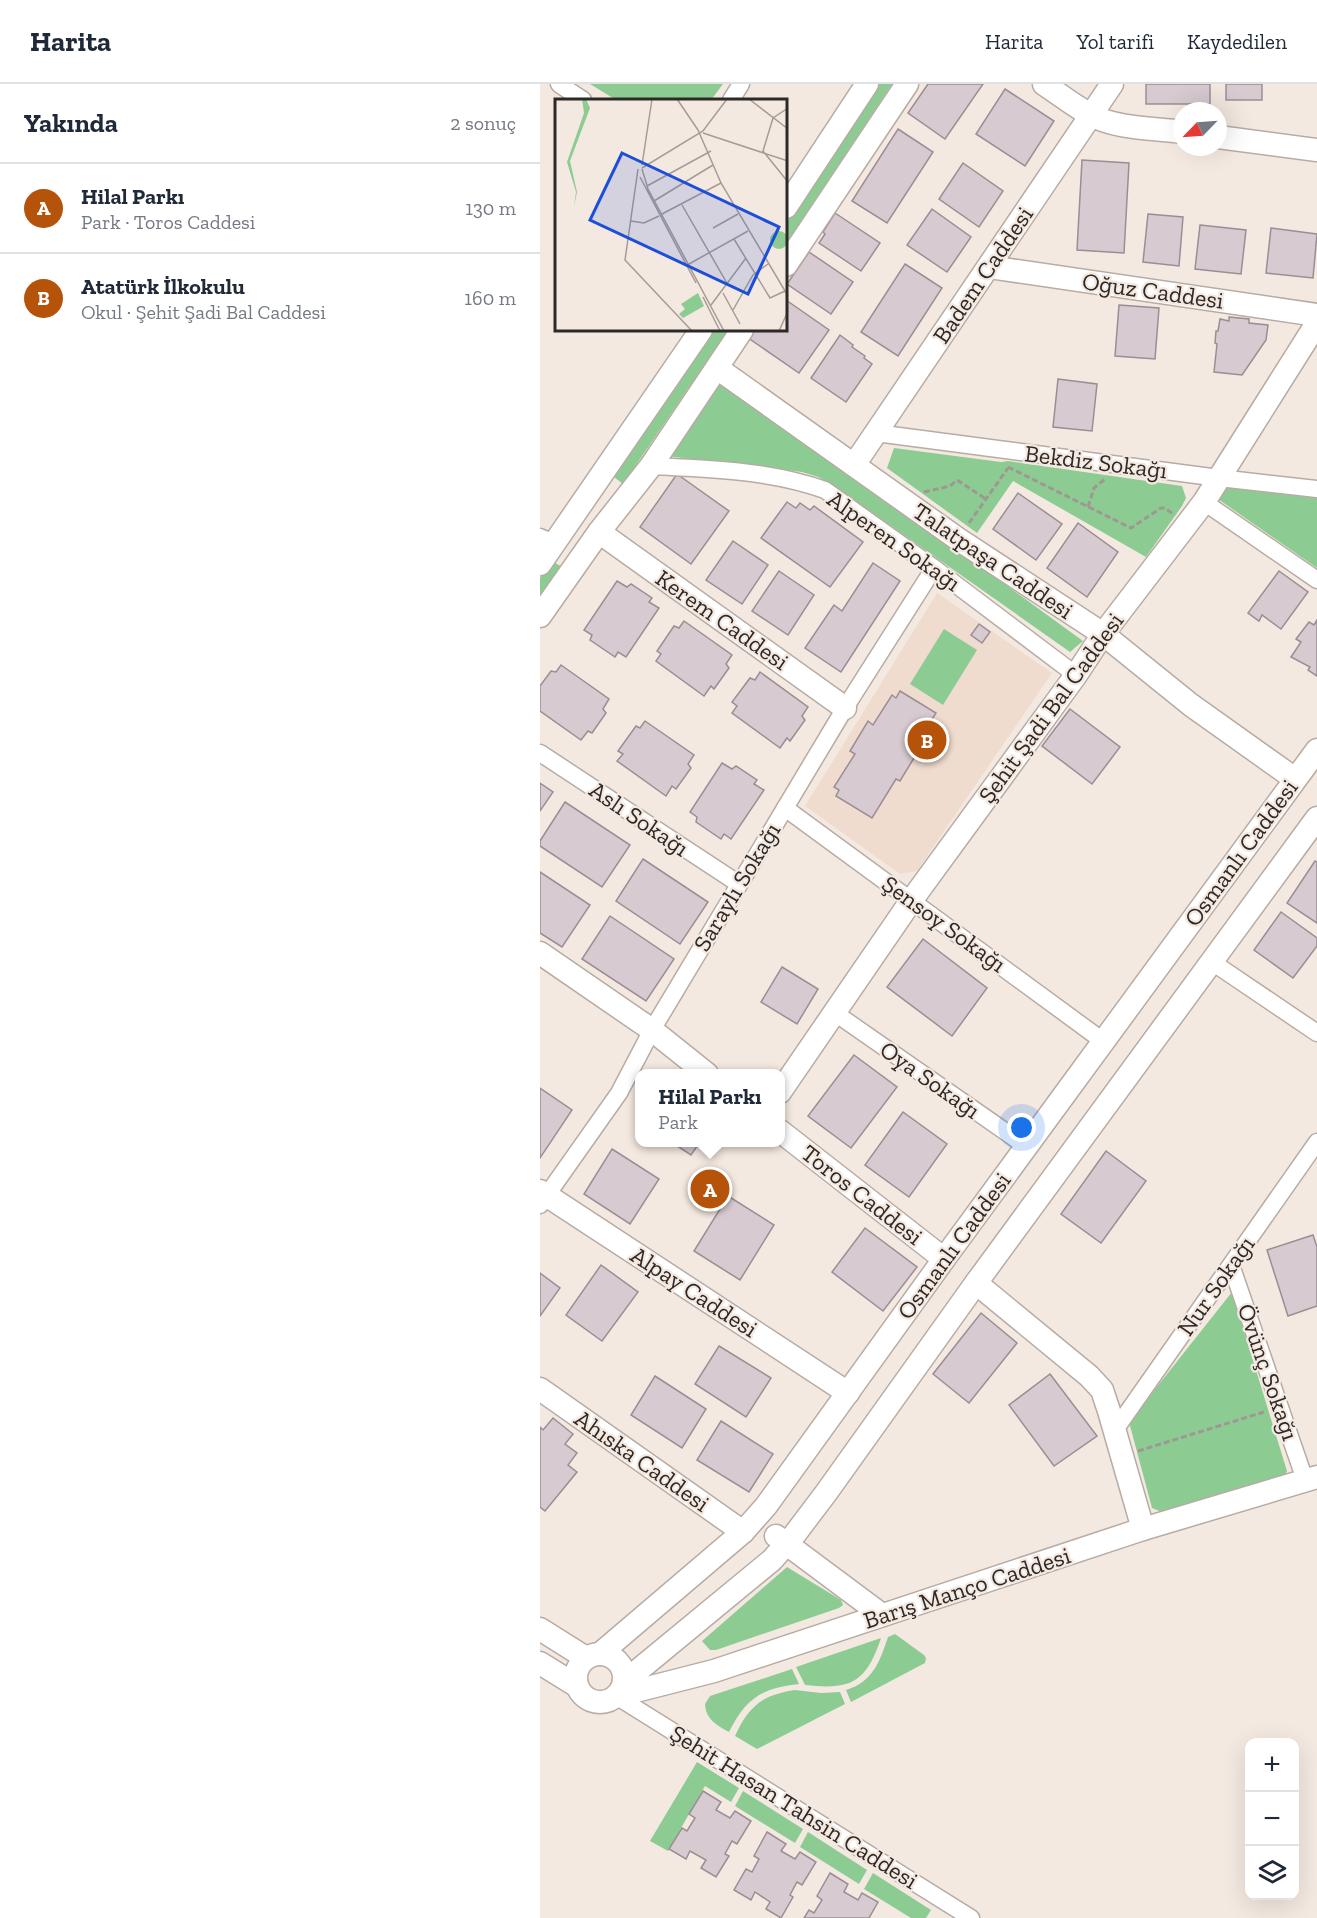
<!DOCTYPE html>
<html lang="tr">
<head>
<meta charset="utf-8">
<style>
  body { margin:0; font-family:"Zilla Slab",serif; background:#f6f6f7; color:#1f2937 }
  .controls { position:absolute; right:18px; bottom:18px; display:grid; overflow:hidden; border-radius:12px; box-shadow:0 6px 24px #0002 }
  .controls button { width:54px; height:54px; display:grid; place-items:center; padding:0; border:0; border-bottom:2px solid #e0e1e3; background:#fff; color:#1f2937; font:30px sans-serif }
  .compass { position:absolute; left:633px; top:18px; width:54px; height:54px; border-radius:50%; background:#fff; box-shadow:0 6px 24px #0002; rotate:245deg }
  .you { position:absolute; left:482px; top:1044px; width:21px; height:21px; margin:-15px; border:4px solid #fff; border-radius:50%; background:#1a73e8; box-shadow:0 0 0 9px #1a73e833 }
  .badge { display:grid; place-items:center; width:39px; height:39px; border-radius:50%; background:#b45309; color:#fff; font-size:20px; font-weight:700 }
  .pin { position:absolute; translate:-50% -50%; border:3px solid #fff; box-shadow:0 2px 6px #0006 }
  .popup { position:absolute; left:95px; top:985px; width:150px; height:78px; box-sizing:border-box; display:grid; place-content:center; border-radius:12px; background:#fff; filter:drop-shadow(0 2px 4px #0005); font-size:20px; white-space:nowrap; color:#747a83 }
  .popup b { font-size:22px; color:#1f2937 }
  .popup::after { content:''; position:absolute; left:50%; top:100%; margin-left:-12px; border:12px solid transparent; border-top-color:#fff }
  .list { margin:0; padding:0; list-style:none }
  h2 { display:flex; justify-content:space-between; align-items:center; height:78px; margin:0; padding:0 24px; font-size:26px }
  h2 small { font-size:20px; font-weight:400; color:#747a83 }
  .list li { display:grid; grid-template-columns:39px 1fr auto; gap:18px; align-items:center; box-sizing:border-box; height:90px; padding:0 24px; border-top:2px solid #e0e1e3 }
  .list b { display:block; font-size:22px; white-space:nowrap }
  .list p { margin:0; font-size:20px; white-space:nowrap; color:#747a83 }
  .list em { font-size:20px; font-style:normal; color:#747a83 }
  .icon { flex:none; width:33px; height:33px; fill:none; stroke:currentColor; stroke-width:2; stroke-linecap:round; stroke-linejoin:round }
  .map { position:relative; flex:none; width:777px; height:1834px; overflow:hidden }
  header { display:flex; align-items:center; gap:36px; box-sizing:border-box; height:84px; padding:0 30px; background:#fff; border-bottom:2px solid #e0e1e3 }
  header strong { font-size:28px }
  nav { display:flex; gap:33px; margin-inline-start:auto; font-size:21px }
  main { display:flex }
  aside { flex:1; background:#fff }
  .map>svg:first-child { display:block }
  .built { fill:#efdccf }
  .green { fill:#8ccc93 }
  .building { fill:#d7cad1; stroke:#9a8e94; stroke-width:1.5 }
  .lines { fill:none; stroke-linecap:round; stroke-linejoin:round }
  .street-casing { stroke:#b7aca4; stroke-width:19 }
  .secondary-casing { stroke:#b7aca4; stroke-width:25 }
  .path { stroke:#9f9791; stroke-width:3; stroke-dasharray:6 3; stroke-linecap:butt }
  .street { stroke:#fff; stroke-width:16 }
  .secondary { stroke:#fff; stroke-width:22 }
  .labels { text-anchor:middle; stroke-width:4.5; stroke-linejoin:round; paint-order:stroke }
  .street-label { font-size:24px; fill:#2d2926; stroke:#f4e9e0 }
  .inset-road { fill:none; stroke:#a49c96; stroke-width:1.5 }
  .view { fill:#1d4ed8; fill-opacity:0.15; stroke:#1d4ed8; stroke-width:3 }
  .inset-edge { fill:none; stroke:#2d2926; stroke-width:3 }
</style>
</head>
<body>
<header>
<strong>Harita</strong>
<nav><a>Harita</a><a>Yol tarifi</a><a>Kaydedilen</a></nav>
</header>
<main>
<aside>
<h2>Yakında<small>2 sonuç</small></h2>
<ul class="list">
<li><span class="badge">A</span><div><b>Hilal Parkı</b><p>Park · Toros Caddesi</p></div><em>130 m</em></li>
<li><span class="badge">B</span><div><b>Atatürk İlkokulu</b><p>Okul · Şehit Şadi Bal Caddesi</p></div><em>160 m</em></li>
</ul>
</aside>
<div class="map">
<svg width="777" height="1834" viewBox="0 0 777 1834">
  <rect width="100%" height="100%" fill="#f4e9e0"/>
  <polygon class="built" points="397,509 512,589 377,787 360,790 265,722"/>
  <g class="green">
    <polygon points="50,0 183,0 171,16 76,16"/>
    <polygon points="339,0 352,0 246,160 246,140"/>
    <polygon points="174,246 188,246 83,400 74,393"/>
    <polygon points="175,295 267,356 543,557 530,568 293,401 278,393 262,388 126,372"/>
    <polygon points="354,364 461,378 468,377 642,402 646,414 642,422 606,473 473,397 437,449 347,384"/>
    <polygon points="684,402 777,412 777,484 678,415"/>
    <polygon points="12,477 22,483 0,514 0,494"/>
    <polygon points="404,545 437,566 403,621 370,600"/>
    <polygon points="692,1208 747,1387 744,1393 627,1430 612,1424 589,1338"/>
    <polygon points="247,1483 301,1516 303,1521 299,1524 176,1566 170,1566 162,1557"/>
    <path d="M355 1550 384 1571 386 1574 385 1579 311 1618 306 1606C333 1598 340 1577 348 1553Z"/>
    <path d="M341 1554C326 1599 311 1606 265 1601L256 1583Z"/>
    <path d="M252 1585 259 1600C222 1604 206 1614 189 1648 177 1641 166 1636 165 1620L170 1612Z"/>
    <path d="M255 1606 281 1609 300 1608 305 1620 217 1665 195 1652C209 1622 222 1611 255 1606Z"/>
    <polygon points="157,1678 199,1704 191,1718 165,1702 128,1767 110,1757"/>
    <polygon points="203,1707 263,1745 255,1759 195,1722"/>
    <polygon points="268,1748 327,1786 319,1800 260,1763"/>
    <polygon points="333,1789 391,1826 386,1834 371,1834 324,1805"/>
  </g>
  <g class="building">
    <polygon points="388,0 443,0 405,55 368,29"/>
    <rect x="606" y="0" width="64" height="20"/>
    <rect x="686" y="0" width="36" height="16"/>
    <polygon points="465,5 514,37 485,82 436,50"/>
    <polygon points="358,45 393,68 347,139 312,117"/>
    <polygon points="542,76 589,79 584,169 537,166"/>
    <polygon points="423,79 463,107 439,143 399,115"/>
    <polygon points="392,125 431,153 407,188 367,161"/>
    <polygon points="295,129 340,159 321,187 279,159 285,150 283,148"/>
    <polygon points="608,130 643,133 639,182 603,178"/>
    <polygon points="660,141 706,146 701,190 655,185"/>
    <polygon points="731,144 777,150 773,194 726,189"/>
    <polygon points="269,168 313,198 291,230 247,200"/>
    <polygon points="365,180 402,204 358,272 321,248"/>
    <polygon points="246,216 289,246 259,289 201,249 203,246 246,246"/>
    <polygon points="579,221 619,224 615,275 575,272"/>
    <polygon points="689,233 709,235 709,239 728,241 726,256 702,291 674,288 677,260 675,259 676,247 678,247 680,235 689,237"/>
    <polygon points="300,251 313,261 312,263 325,272 324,274 332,280 306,318 271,294"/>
    <polygon points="518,295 557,300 552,347 513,343"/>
    <polygon points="137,390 189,427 151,480 100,443"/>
    <polygon points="478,409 522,440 496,476 453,445"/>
    <polygon points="247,418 256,424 260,419 270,426 274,422 323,458 290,503 221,454"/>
    <polygon points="538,439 578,468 547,513 507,484"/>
    <polygon points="193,457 228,481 202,520 166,496"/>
    <polygon points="333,479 360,497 301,588 265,564 294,521 302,527"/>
    <polygon points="239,487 274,511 248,551 212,527"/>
    <polygon points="739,487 768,508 741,545 722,531 719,537 708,529"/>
    <polygon points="77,497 87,503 91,500 112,514 109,518 119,524 86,573 78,568 75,573 50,556 52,551 44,546"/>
    <polygon points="777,536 777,592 768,586 770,583 751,573 761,558 756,555 769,538 774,541"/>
    <polygon points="144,537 192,571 186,580 189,584 174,605 171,602 164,612 116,577 121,570 117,567 134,542 139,544"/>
    <polygon points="439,540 450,548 442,559 431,551"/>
    <polygon points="21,581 69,615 63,625 66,629 52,649 48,647 41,656 0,627 0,602 11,587 16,588"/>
    <polygon points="220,588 268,623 262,632 265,636 250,657 247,654 240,664 192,629 197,622 192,618 210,594 215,596"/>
    <polygon points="360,607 396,629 372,667 377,669 360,697 356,695 332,734 296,712 299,706 294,703 315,670 310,667 328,637 333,641 352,611 356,614"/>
    <polygon points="530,625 580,663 552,700 502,662"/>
    <polygon points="105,637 154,671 148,680 151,684 136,705 132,702 126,712 77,677 83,670 78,667 96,642 100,644"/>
    <polygon points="182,679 192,685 196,682 217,696 214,700 224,706 191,755 184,750 181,755 156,738 157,733 150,728"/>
    <polygon points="0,699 13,708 0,727"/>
    <polygon points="25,718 90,761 62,803 0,762 0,757"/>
    <polygon points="103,775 168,818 140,860 76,817"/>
    <polygon points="775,777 777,778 777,839 747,819"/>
    <polygon points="0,788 50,821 22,863 0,849"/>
    <polygon points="741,828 777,854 777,862 753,894 714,866"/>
    <polygon points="70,832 134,875 106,917 42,875"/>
    <polygon points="383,855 447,904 412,952 347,903"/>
    <polygon points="242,883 278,905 257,940 221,918"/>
    <polygon points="314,971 357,1003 311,1064 268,1032"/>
    <polygon points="0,1004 32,1026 0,1074"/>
    <polygon points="363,1028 407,1060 369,1113 325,1081"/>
    <polygon points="131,1058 160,1058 151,1071"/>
    <polygon points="72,1065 119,1095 90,1140 44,1110"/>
    <polygon points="566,1067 606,1097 561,1159 521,1130"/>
    <polygon points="188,1112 234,1141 200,1196 154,1167"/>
    <polygon points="325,1144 377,1183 343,1227 292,1188"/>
    <polygon points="773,1151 777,1163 777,1222 748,1232 727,1166"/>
    <polygon points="61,1181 98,1208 62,1257 26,1231"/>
    <polygon points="0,1189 20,1204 0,1232"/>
    <polygon points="441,1229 477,1259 429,1319 393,1290"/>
    <polygon points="179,1262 231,1294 206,1333 155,1300"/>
    <polygon points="510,1290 557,1352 514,1382 469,1321"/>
    <polygon points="115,1292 166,1325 142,1364 91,1331"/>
    <polygon points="13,1334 33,1350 25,1360 37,1369 28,1381 37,1388 5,1427 0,1423 0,1343 3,1346"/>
    <polygon points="181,1337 233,1370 209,1408 157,1376"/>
    <polygon points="163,1707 181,1718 176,1726 190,1734 195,1727 211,1737 197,1760 192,1757 185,1770 189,1772 176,1793 161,1784 166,1776 150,1767 146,1775 129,1765 142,1744 147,1747 155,1734 149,1730"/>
    <polygon points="227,1748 246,1760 241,1767 255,1775 260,1768 276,1778 262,1801 257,1798 250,1811 253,1813 241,1834 226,1825 230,1818 215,1808 211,1816 194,1806 206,1785 212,1788 219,1775 214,1772"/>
    <polygon points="290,1789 308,1800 304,1808 318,1816 322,1809 338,1818 329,1834 264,1834 269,1826 274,1829 282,1816 277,1812"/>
  </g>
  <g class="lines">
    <defs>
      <g id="street">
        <polyline points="19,0 43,16"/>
        <polyline points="191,16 201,0"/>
        <polyline points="336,349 679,394 777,405"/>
        <path d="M111 382C170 385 229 386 285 406L394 484 536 591"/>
        <polyline points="664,418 777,496"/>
        <polyline points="0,453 14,459"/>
        <polyline points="0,669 199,800"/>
        <polyline points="245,724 563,957"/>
        <polyline points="672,878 777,949"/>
        <polyline points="295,929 486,1062"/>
        <polyline points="0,1121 79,1009 112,946 305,624 394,484"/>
        <polyline points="691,1181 765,1396"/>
        <polyline points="575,1346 777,1058"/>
        <polyline points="76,1612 431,1834"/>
      </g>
      <g id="secondary">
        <path d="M504 0C519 10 534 22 551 31 577 45 613 44 642 48"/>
        <polyline points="678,53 777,66"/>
        <polyline points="246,123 327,0"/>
        <polyline points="246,181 367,0"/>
        <polyline points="449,183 777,231"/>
        <polyline points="177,284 418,455 563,550 651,621 755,695"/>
        <polyline points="314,381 572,0"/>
        <polyline points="59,448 305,624"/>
        <polyline points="0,480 161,246"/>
        <polyline points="0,532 59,448 111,382 202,246"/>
        <polyline points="0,869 112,946 167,990"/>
        <polyline points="240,1008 371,817 536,591 563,550 664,418 777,239"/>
        <polyline points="240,1047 404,1175"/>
        <polyline points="0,1107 308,1309"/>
        <polyline points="436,1199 549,1292 562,1306 569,1327 603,1445"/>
        <polyline points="0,1305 203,1448"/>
        <polyline points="236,1452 342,1531"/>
        <polyline points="0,1545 46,1574"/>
        <polyline points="61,1569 203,1448 226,1422 404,1175 777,666"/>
        <circle cx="60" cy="1594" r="24"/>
        <polyline points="0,1579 37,1602"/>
        <polyline points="84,1598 232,1476 255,1450 286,1409 436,1199 777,734"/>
        <polyline points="76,1612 174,1587 603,1445 777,1393"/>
      </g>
    </defs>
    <use href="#street" class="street-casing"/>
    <use href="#secondary" class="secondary-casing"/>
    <g class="path">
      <polyline points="468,383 591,444 621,424 625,424 633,430"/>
      <polyline points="384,408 410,402 417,396 446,415"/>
      <polyline points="548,423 554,404 565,395"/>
      <polyline points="429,439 468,384"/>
      <polyline points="598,1367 724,1328"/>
    </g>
    <use href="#street" class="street"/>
    <use href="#secondary" class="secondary"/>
  </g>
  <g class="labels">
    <g class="street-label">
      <text transform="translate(443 191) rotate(-56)" y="8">Badem Caddesi</text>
      <text transform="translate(613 207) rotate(8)" y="8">Oğuz Caddesi</text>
      <text transform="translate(556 378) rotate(7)" y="8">Bekdiz Sokağı</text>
      <text transform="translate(354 457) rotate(35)" y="8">Alperen Sokağı</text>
      <text transform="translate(453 477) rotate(34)" y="8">Talatpaşa Caddesi</text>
      <text transform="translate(182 536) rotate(35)" y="8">Kerem Caddesi</text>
      <text transform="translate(511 624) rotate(-54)" y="8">Şehit Şadi Bal Caddesi</text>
      <text transform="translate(99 735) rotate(34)" y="8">Aslı Sokağı</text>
      <text transform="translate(701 769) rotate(-54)" y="8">Osmanlı Caddesi</text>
      <text transform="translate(197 803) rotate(-59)" y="8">Saraylı Sokağı</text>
      <text transform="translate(404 840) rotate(36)" y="8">Şensoy Sokağı</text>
      <text transform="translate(390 996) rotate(35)" y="8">Oya Sokağı</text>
      <text transform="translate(322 1111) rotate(38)" y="8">Toros Caddesi</text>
      <text transform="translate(414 1162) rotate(-54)" y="8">Osmanlı Caddesi</text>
      <text transform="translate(676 1202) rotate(-55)" y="8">Nur Sokağı</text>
      <text transform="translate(154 1208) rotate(33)" y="8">Alpay Caddesi</text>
      <text transform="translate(728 1288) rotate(71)" y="8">Övünç Sokağı</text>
      <text transform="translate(102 1377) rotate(35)" y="8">Ahıska Caddesi</text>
      <text transform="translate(427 1504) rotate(-18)" y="8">Barış Manço Caddesi</text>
      <text transform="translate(254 1723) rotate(32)" y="8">Şehit Hasan Tahsin Caddesi</text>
    </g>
  </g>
  <g transform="translate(15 15)">
    <rect width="232" height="232" fill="#f4e9e0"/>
    <path d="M27 0H31L35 9 15 62 22 93 19 108 21 93 12 63 29 14ZM215 141a9 9 0 1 1 18 0a9 9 0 1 1-18 0ZM143 194 149 207 128 219 124 215 130 210 126 205Z" fill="#8ccc93"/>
    <path class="inset-road" d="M122 0 143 31M194 0 233 30M233 9 218 19 208 52 233 83M143 31 166 84 233 197M148 34 233 62M87 66 97 0M87 69 148 32 172 0M83 70 70 161 137 232M87 70 93 90 169 232M85 78 141 184M92 87 156 52M99 102 158 66M127 106 173 186M107 115 166 84M76 122 89 124 104 117M158 129 183 115M179 140 215 199 230 192M134 165 193 132M168 194 185 225M148 198 165 232M156 206 191 159M178 211 198 176 213 165M224 232 233 212"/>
    <path class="view" d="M67 54 224 128 193 195 35 121Z"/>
    <rect width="232" height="232" class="inset-edge"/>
  </g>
</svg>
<div class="controls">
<button>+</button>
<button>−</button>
<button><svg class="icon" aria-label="layers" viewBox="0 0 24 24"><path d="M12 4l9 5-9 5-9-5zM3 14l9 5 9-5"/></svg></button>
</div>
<svg class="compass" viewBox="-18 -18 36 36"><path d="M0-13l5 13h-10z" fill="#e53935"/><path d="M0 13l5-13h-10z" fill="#747a83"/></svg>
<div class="you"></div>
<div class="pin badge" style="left:170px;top:1105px">A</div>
<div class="popup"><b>Hilal Parkı</b>Park</div>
<div class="pin badge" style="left:387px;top:656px">B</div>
</div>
</main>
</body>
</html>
